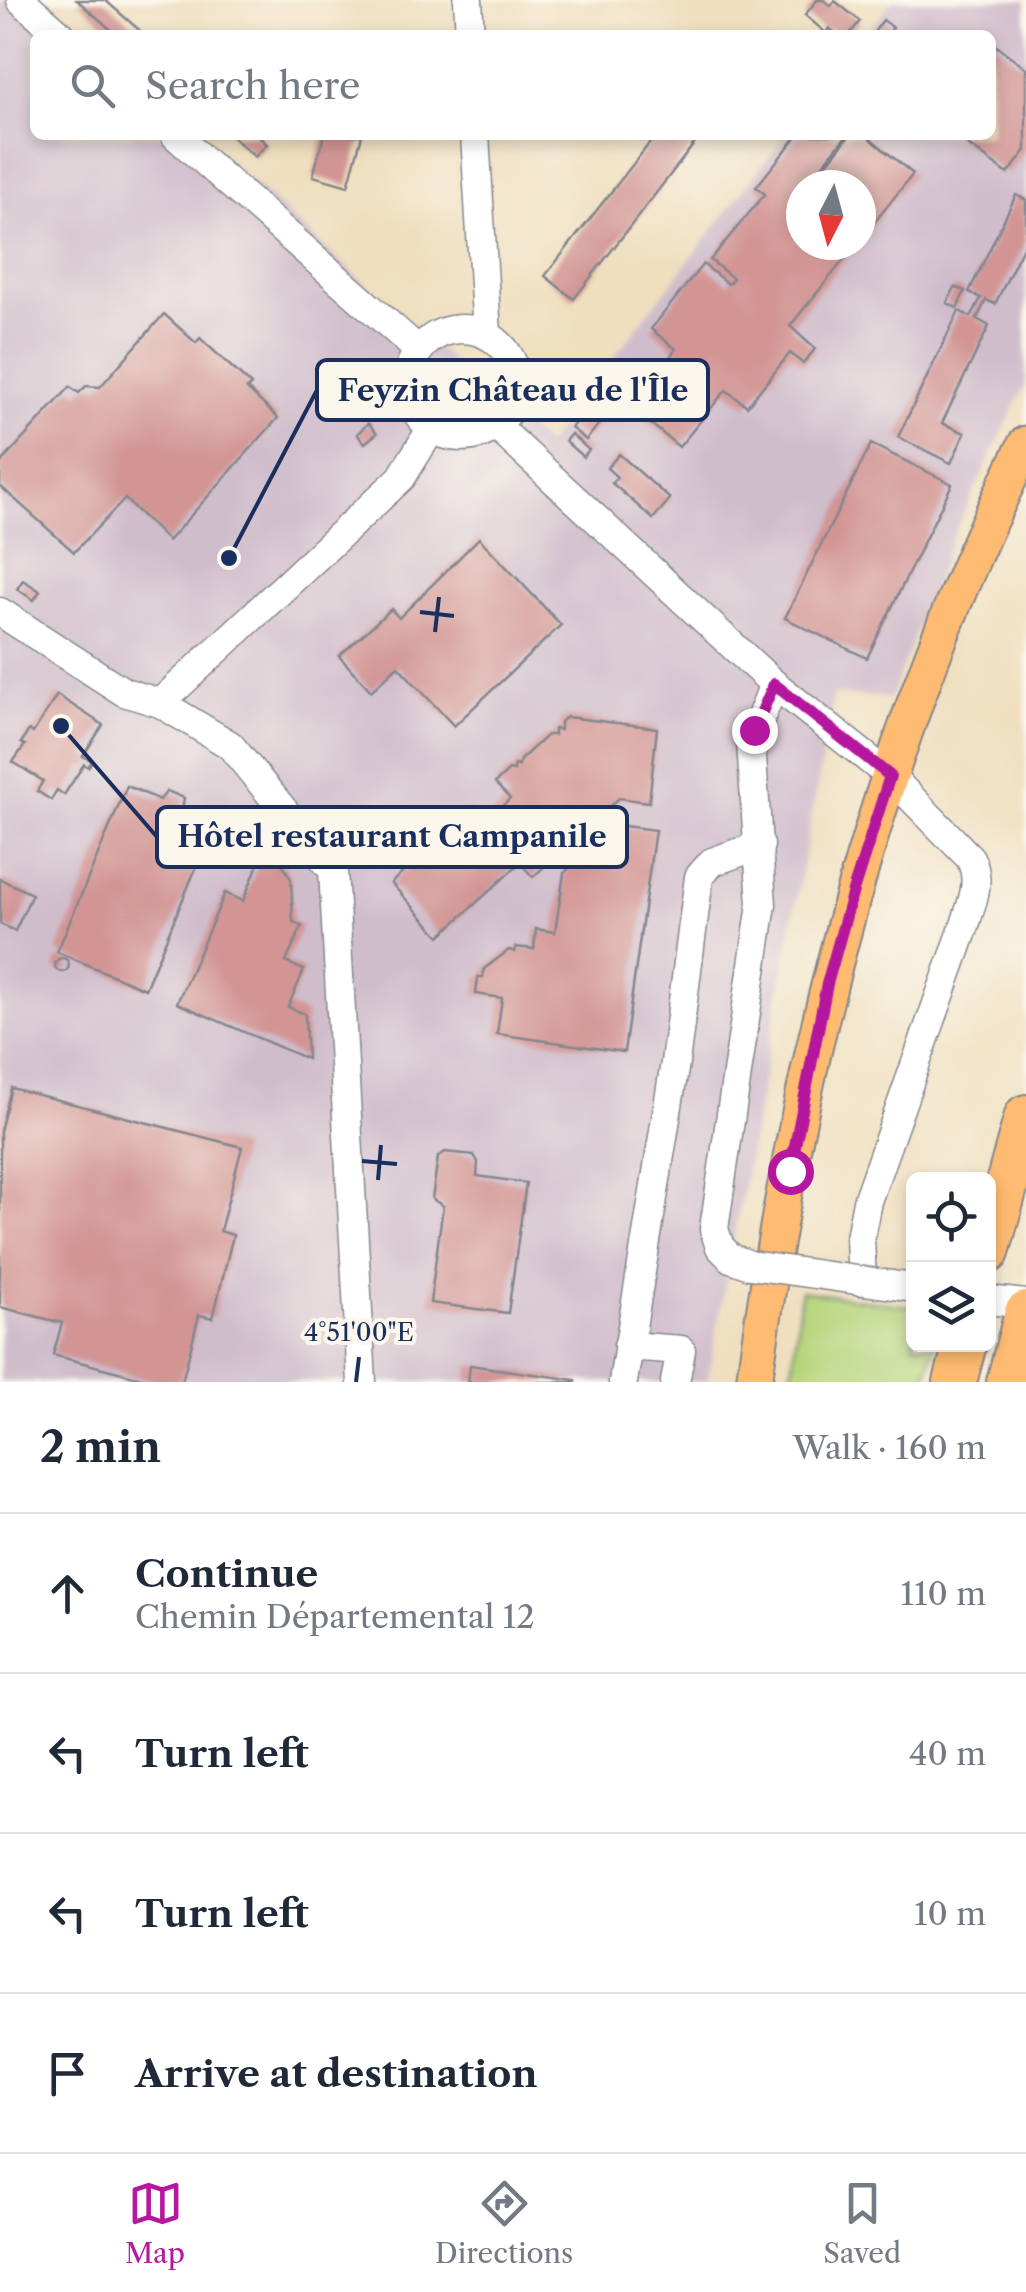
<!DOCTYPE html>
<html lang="en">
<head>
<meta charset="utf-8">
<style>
  body { margin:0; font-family:"Libre Caslon Text",serif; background:#f6f6f7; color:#1f2937 }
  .controls { position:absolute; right:30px; bottom:30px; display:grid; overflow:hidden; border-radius:15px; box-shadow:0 5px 15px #0003 }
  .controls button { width:90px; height:90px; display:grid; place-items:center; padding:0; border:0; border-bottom:2px solid #e0e1e3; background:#fff; color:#1f2937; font:50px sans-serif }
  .compass { position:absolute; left:786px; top:170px; width:90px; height:90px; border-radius:50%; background:#fff; box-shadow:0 5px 15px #0003; rotate:186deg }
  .stop { position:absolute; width:30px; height:30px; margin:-22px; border:8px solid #b5179e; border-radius:50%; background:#fff }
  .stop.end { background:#b5179e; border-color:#fff; box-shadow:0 2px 10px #0008 }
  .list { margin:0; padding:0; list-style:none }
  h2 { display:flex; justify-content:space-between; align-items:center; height:130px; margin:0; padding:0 40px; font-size:42px }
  h2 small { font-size:32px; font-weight:400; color:#747a83 }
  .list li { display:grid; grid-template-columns:65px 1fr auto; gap:30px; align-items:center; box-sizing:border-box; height:160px; padding:0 40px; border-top:2px solid #e0e1e3 }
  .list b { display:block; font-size:38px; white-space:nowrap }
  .list p { margin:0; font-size:32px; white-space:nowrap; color:#747a83 }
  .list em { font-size:32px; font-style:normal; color:#747a83 }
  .icon { flex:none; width:55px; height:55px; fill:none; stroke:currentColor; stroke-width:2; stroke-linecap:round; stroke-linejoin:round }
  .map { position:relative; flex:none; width:1026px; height:1382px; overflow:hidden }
  .search { position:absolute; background:#fff; box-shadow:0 5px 15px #0003; left:30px; right:30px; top:30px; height:110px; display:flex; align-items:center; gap:25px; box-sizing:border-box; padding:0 35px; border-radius:15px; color:#747a83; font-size:38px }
  .sheet { height:770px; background:#fff }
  nav { display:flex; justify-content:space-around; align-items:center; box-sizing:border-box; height:140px; border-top:2px solid #e0e1e3; background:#fff; font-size:28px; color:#747a83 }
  nav a { display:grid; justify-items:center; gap:5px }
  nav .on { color:#b5179e }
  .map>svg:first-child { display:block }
  .industrial { fill:#d0bdcc; fill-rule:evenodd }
  .green { fill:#b6d47b; stroke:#68826c; stroke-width:2.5 }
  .building { fill:#d29594 }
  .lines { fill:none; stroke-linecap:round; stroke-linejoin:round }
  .minor-casing { stroke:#85878e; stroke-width:31 }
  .major-casing { stroke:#85878e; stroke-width:39 }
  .highway-casing { stroke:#85878e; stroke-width:46 }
  .minor { stroke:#fff; stroke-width:28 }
  .major { stroke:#febb71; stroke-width:35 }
  .highway { stroke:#febb71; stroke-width:42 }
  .minor-bridge-casing { stroke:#85878e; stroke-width:31; stroke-linecap:butt }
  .minor-bridge { stroke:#fff; stroke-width:28 }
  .route { stroke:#b5179e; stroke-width:12 }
  .ticks { fill:none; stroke:#1b2f5e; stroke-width:4 }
  .ticks-label { font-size:25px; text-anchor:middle; fill:#1b2f5e; stroke:#fbf7ec; stroke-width:8; stroke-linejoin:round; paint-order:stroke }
  .leader { fill:none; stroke:#1b2f5e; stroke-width:4 }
  .callout-dot { fill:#1b2f5e; stroke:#fbf7ec; stroke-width:4 }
  .callout { fill:#fbf7ec; stroke:#1b2f5e; stroke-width:4 }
  .callout-label { font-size:30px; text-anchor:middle; font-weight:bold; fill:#1b2f5e }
</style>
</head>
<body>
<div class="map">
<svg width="1026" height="1382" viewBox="0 0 1026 1382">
  <rect width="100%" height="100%" fill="#fbf7ec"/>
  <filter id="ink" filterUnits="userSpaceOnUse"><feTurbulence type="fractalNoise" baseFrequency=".01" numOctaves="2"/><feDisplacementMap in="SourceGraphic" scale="20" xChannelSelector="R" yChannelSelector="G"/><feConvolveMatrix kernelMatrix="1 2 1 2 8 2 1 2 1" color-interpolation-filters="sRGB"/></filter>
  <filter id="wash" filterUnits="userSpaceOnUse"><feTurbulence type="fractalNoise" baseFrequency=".0048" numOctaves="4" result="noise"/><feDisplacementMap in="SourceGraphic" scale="40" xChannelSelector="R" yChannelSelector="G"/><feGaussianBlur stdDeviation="2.25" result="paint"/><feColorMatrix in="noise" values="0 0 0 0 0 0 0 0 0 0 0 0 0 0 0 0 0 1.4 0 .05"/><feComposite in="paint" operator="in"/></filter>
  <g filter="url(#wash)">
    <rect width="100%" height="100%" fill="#efdfbf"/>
    <path class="industrial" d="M0 0H48L88 35H35V135H199L546 445 786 135H991V35H865L893 0H1026V383L952 537 890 698 834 695 707 1382H0ZM801 185H861V245H801Z"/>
    <polygon class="green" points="801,1291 913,1307 914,1344 935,1345 925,1382 791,1382"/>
    <g id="blocks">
      <g class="building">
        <polygon points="77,0 105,0 145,35 117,35"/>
        <polygon points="817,0 824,0 831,6 835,1 860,21 849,35 838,35 829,28 826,33 805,15"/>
        <polygon points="883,20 893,28 887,35 872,35"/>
        <polygon points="991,42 1026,68 1026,150 1008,174 954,135 991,135"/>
        <polygon points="230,135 257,135 267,144 255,157"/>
        <polygon points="324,135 362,135 348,186 313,176"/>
        <polygon points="656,135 701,135 574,299 545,276"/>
        <polygon points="798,135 847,135 806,185 801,185 801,191 786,210 801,195 801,245 856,245 790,326 815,349 803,364 790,353 747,406 726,390 679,447 645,419 674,384 658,371 676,349 651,329 703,264 728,284 733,278 710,260 765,194 756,187"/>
        <polygon points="850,135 866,135 913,174 861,239 861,185 809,185"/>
        <polygon points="1016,195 1026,200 1026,241 995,304 986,300 977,319 989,326 942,423 965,433 951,463 898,437 959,311 971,317 981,298 969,292"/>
        <polygon points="955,287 965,291 957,308 947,303"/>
        <polygon points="164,314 196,343 200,338 251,385 247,389 278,418 168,541 125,499 74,552 0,486 0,464 70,387 79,393 86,386 100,387"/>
        <polygon points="617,369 633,382 586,440 571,428"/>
        <polygon points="368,423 377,433 365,443 357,434"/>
        <polygon points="571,434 589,450 583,457 565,441"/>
        <polygon points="871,444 952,484 867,658 785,618"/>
        <polygon points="619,454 670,499 653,519 612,483 617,477 607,468"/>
        <polygon points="479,538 561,625 454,726 398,666 371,691 339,656 391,609 399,618"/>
        <polygon points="23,580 40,591 34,600 17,589"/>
        <polygon points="57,695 103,725 83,756 92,761 88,767 84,764 64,795 57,790 51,800 37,791 43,781 13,762 25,745 21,743 29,730 33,733"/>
        <polygon points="567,717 657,728 649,802 619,798 533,877 520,863 440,936 391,883 471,809 483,823 510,799 495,783 509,770 514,771 514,765 519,766 520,760 547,735 554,735 554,729 560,730 560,722"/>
        <polygon points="127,786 160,800 167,791 184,798 182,810 215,823 145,989 57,952"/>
        <polygon points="617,825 655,830 624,1052 497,1034 502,998 476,994 478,977 483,977 484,969 509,950 515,952 516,947 534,949 536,929 555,932 564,873"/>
        <polygon points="254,835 283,865 291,879 293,922 302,926 286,962 304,970 288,1007 305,1014 307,1059 177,1003 225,893 243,901 260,860 255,858"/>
        <polygon points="0,879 32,894 15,931 0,924"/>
        <circle cx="62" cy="965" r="7"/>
        <polygon points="11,1088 242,1147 220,1231 233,1235 213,1318 199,1315 182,1382 157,1382 53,1355 62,1323 0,1307 0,1131"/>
        <polygon points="445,1152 474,1155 478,1162 477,1176 526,1183 508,1313 430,1303 443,1206 432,1199 438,1157"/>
        <polygon points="470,1365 576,1380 576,1382 468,1382"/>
      </g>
    </g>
  </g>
  <g filter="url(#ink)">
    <use href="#blocks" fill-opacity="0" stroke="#85878e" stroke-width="2.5"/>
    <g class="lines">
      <defs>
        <g id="minor">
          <polyline points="21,0 61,35"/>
          <polyline points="468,0 470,35"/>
          <polyline points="175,135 418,350"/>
          <polyline points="475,135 487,334"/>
          <circle cx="462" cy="383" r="54"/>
          <path d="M496 426 774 684 890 776 970 858C982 881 972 902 965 925L867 1201 860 1238 862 1281"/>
          <polyline points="0,612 124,692 160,703 401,478 432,428"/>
          <polyline points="160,703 230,745 333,870 362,1382"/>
          <polyline points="731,1258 720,1247 714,1229 762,904 751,742 774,684"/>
          <polyline points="988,1300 1026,1304"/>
          <polyline points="628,1346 681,1350 675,1382"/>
          <polyline points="623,1382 675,1063 699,877 712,862 760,845"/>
        </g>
        <path id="major" d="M754 1382C798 1058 879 737 1026 444"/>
        <g id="highway">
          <polyline points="988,1252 1026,1116"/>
          <polyline points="955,1382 965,1344"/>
          <polyline points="1008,1382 1026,1313"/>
        </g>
      </defs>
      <use href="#minor" class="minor-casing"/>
      <use href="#major" class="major-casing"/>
      <use href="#highway" class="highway-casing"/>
      <use href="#minor" class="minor"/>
      <use href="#major" class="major"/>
      <use href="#highway" class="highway"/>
      <defs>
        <polyline id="minor-bridge" points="731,1258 750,1265 914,1288"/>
      </defs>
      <use href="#minor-bridge" class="minor-bridge-casing"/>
      <use href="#minor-bridge" class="minor-bridge"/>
    </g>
  </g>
  <g class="lines" filter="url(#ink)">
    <polyline class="route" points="754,730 774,684 890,776 853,891 827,984 790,1171"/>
  </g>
  <path class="ticks" d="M420 612 454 616M435 632 439 597M362 1161 397 1164M378 1180 381 1145M356 1382 359 1357"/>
  <g class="ticks-label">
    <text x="359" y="1341">4°51'00"E</text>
  </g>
  <path class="leader" d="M229 558L317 390M61 726L157 837"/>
  <g class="callout-dot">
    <circle cx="229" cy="558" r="10"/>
    <circle cx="61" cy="726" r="10"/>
  </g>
  <g class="callout">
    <rect x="317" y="360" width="391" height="60" rx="10"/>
    <rect x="157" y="807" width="470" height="60" rx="10"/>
  </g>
  <g class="callout-label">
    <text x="513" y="401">Feyzin Château de l'Île</text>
    <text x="392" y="847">Hôtel restaurant Campanile</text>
  </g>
</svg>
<div class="controls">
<button><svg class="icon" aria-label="locate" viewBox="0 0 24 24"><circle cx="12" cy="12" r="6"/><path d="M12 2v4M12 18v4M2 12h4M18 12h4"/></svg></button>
<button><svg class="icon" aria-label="layers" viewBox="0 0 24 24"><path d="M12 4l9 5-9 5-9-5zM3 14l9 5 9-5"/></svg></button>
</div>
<svg class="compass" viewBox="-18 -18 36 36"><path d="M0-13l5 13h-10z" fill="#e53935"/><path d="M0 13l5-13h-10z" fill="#747a83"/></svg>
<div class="stop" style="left:790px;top:1171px"></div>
<div class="stop end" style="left:754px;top:730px"></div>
<div class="search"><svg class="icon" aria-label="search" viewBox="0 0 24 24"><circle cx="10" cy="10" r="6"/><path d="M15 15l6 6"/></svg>Search here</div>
</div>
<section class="sheet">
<h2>2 min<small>Walk · 160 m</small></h2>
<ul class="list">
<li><svg class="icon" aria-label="ahead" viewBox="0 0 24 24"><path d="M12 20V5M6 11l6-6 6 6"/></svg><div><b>Continue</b><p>Chemin Départemental 12</p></div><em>110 m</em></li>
<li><svg class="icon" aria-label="left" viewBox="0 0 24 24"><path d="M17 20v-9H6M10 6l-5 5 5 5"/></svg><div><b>Turn left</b></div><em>40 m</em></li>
<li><svg class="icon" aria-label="left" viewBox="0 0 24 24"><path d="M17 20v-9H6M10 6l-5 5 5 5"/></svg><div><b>Turn left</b></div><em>10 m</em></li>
<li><svg class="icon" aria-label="arrive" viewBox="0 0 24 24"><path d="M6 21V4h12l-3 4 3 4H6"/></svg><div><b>Arrive at destination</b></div></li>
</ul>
</section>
<nav>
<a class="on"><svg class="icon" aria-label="map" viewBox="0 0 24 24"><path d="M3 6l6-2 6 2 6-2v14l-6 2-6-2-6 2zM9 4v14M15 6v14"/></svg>Map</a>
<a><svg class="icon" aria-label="directions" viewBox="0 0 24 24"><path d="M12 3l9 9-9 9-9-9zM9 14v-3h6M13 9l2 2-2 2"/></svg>Directions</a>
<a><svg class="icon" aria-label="saved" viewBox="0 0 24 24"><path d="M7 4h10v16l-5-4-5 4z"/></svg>Saved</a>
</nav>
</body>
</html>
